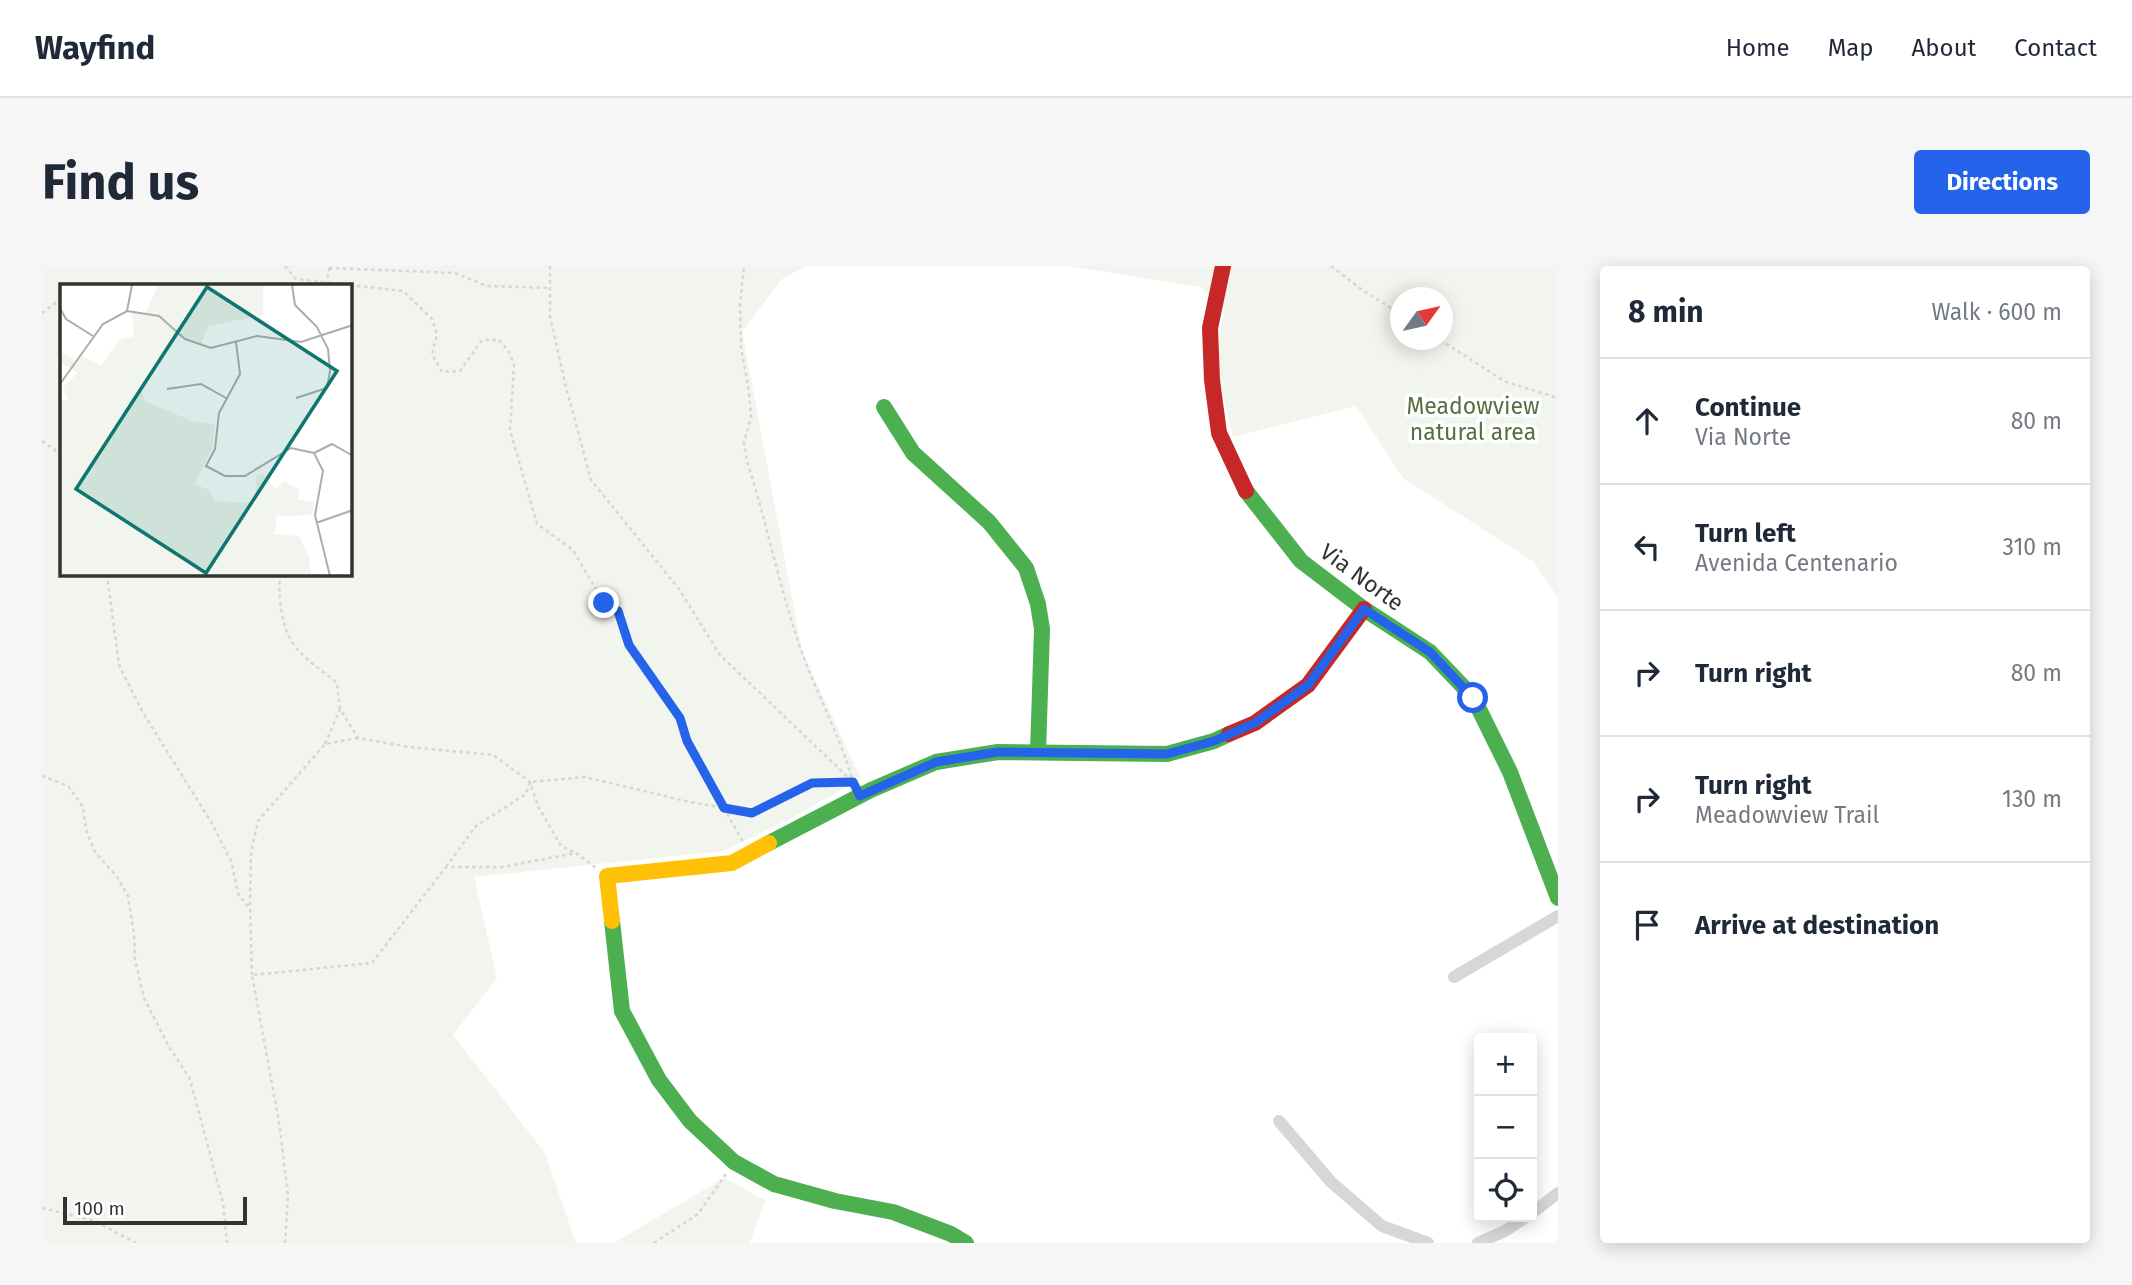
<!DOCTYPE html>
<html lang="en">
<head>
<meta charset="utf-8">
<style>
  body { margin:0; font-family:"Fira Sans",sans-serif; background:#f6f6f7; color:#1f2937 }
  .controls { position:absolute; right:21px; bottom:21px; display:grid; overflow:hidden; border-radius:7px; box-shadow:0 4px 18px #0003 }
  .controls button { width:63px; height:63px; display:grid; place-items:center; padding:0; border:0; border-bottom:2px solid #e0e1e3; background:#fff; color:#1f2937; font:35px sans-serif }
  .compass { position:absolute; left:1348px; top:21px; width:63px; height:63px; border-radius:50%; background:#fff; box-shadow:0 4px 18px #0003; rotate:57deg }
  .scale { position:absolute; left:21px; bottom:18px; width:184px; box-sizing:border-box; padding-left:7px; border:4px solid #333; border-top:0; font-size:19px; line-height:24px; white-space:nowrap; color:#333; -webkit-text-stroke:5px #fff; paint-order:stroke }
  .stop { position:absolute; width:21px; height:21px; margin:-16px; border:5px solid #2563eb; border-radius:50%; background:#fff }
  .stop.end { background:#2563eb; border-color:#fff; box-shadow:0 2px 7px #0008 }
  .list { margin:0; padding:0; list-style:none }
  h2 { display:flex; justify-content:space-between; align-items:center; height:91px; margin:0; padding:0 28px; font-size:30px }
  h2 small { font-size:23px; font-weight:400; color:#747a83 }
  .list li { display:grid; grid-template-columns:46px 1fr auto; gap:21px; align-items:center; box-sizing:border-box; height:126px; padding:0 28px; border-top:2px solid #e0e1e3 }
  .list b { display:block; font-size:26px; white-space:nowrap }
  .list p { margin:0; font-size:23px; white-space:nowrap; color:#747a83 }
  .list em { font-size:23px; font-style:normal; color:#747a83 }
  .icon { flex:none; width:38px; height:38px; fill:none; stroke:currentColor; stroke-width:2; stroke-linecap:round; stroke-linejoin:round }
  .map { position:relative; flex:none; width:1516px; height:977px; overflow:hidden; border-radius:7px }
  header { display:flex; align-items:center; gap:42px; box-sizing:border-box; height:98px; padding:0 35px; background:#fff; border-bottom:2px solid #e0e1e3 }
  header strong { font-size:33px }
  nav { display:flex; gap:38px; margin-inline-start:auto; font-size:24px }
  .intro { display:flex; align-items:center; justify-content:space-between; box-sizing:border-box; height:168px; padding:0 42px }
  h1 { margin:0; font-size:49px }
  .button { padding:18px 32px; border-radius:7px; background:#2563eb; color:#fff; font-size:24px; font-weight:700 }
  main { display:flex; gap:42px; padding:0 42px }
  aside { flex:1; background:#fff; border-radius:7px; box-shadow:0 4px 18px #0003 }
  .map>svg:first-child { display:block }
  .green { fill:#f1f5ed; fill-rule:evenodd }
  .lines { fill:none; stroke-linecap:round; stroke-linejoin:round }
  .path { stroke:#d6d6d6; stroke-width:2.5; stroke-dasharray:3.5 3.5; stroke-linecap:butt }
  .street { stroke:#d7d7d7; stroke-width:12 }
  .fast { stroke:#4caf50; stroke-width:16 }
  .slow { stroke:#ffc107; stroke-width:16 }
  .jam { stroke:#c62828; stroke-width:16 }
  .route { stroke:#2563eb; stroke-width:9 }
  .labels { text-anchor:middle; stroke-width:7; stroke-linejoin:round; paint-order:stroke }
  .park-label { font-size:23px; fill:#56703f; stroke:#fff }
  .street-label { font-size:23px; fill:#333; stroke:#fff }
  .inset-road { fill:none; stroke:#adadad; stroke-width:2 }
  .view { fill:#0f766e; fill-opacity:0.15; stroke:#0f766e; stroke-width:3.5 }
  .inset-edge { fill:none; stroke:#333; stroke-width:3.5 }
</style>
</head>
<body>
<header>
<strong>Wayfind</strong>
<nav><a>Home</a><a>Map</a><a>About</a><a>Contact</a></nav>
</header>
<div class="intro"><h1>Find us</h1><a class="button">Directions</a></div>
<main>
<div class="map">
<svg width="1516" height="977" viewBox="0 0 1516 977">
  <rect width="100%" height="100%" fill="#fff"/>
  <g class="green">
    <path d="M0 0H764L740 13 700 65 760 385 819 513 744 555 681 585 432 611 455 712 411 769 503 887 534 977H0ZM308 19V308H19V19Z"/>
    <path d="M1026 0H1516V332L1492 296 1361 212 1314 140 1191 171 1178 116 1177 78 1182 41 1159 21ZM1358 32H1400V74H1358Z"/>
    <polygon points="682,912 723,934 708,977 572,977"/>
  </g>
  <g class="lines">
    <g class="path">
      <polyline points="243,0 254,13 307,19"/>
      <polyline points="508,0 508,50 523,117 549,214 637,323 678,389 810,515"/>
      <polyline points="1289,0 1319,23 1358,48"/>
      <polyline points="287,2 413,7 445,20 508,22"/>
      <polyline points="54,19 68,19"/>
      <polyline points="284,19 288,0"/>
      <polyline points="308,19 361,25 390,53 395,68 390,88 400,106 418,105 440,74 457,74 467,86 472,99 468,164 495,258 531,284 562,337 576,345 587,379 638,452 645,475 701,576"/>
      <polyline points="0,47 19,33"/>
      <polyline points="1398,74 1464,116 1516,132"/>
      <polyline points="0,175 19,188"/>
      <polyline points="65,308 77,399 100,445 169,556 189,595 197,630 208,642 210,709"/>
      <path d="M238 308C236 332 239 365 256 384 267 396 282 406 295 417L298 443 316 472 367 481 451 489 488 516 497 542 519 580 532 586"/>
      <polyline points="283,478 298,443"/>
      <polyline points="0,510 26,520 41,541 44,564 53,586 75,611 86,630 92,668 93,694 102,732 126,779 148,813 181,937 185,977"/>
      <path d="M404 601 434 560 484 528 488 516 543 511 648 536 711 547 770 517 811 516C798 469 774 427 758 381 737 320 725 257 705 195L702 176 709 152 707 126 699 81 698 38 702 0"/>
      <polyline points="208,639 209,586 216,555 283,478 316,472"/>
      <polyline points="0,942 53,955 94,977"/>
      <polyline points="243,977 246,929 237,856 210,709 330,697 404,601 460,601 534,587 554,602"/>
      <polyline points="612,977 656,948 684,908"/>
    </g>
    <g class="street">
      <polyline points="1412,711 1516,650"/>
      <polyline points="1237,855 1289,916 1340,960 1386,977"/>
      <polyline points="1490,947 1516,927"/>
      <polyline points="1436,977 1463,965 1484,951"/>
    </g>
    <g class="fast">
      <polyline points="842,141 871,187 947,256 984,302 996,338 1000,363 996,486"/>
      <polyline points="1204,225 1259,295 1322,343 1388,386 1431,431 1468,506 1516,632"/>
      <polyline points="727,577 829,524 894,496 956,486 1125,488 1172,475 1187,468"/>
      <polyline points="570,655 580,745 617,814 648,855 692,896 732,918 793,935 851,946 909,968 924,977"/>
    </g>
    <polyline class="slow" points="570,655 565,610 690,597 727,577"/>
    <g class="jam">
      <polyline points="1181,0 1168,62 1170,114 1177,167 1204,225"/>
      <polyline points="1187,468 1213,457 1266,419 1322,343"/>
    </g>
  </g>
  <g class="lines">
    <polyline class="route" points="562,337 576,345 587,379 638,452 645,475 682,542 710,547 770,517 811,516 818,530 894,496 956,486 1125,488 1172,475 1213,457 1266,419 1322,343 1388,386 1431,432"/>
  </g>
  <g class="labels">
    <g class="park-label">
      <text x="1431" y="148">Meadowview<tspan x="1431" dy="26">natural area</tspan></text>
    </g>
    <g class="street-label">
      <text transform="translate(1320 311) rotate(36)" y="8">Via Norte</text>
    </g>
  </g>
  <g transform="translate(18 18)">
    <rect width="292" height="292" fill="#fff"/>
    <path d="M98 1H203V31L148 42 141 61 119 52 90 84 81 107 85 117 132 137 155 140 152 165 134 200 150 206 154 217 195 219 196 193 202 189 215 205 225 197 239 206 238 215 254 218 252 231 217 232 214 250 239 252 249 272 251 292H0V118L8 116 3 103 18 89 0 78V68L16 77 20 71 41 82 59 56 74 52 72 29H86Z" fill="#f1f5ed"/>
    <path class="inset-road" d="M232 1 235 21 257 43 268 65 270 87 267 104 236 114M0 24 6 35 33 52M67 27 72 1M176 58 180 90 159 129 155 165 146 182 165 192H185L231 164 254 169 263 187 255 231 270 292M0 100 43 40 67 27 99 32 125 55 151 64 197 52 241 58 293 41M107 105 141 100 166 114M254 169 272 160 293 172M256 239 293 226"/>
    <path class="view" d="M147 3 277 87 146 289 16 205Z"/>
    <rect width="292" height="292" class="inset-edge"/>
  </g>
</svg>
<div class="controls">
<button>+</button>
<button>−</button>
<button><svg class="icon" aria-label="locate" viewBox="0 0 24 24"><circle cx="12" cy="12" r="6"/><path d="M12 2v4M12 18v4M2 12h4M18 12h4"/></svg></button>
</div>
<svg class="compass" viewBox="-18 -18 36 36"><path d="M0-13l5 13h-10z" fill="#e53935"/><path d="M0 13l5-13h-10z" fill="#747a83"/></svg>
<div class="scale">100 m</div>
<div class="stop" style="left:1431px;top:432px"></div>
<div class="stop end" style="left:562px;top:337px"></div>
</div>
<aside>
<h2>8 min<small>Walk · 600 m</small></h2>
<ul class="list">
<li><svg class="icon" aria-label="ahead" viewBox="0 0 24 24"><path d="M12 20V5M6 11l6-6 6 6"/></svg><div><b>Continue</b><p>Via Norte</p></div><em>80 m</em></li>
<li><svg class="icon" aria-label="left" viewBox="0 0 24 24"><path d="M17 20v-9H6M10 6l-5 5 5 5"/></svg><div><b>Turn left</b><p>Avenida Centenario</p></div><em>310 m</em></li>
<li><svg class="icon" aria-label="right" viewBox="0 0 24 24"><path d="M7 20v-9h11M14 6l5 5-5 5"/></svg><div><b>Turn right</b></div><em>80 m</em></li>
<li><svg class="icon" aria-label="right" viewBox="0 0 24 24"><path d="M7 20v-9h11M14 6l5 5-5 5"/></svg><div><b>Turn right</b><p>Meadowview Trail</p></div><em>130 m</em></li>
<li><svg class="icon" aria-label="arrive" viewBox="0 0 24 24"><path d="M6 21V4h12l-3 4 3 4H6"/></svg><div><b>Arrive at destination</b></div></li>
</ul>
</aside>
</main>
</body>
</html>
